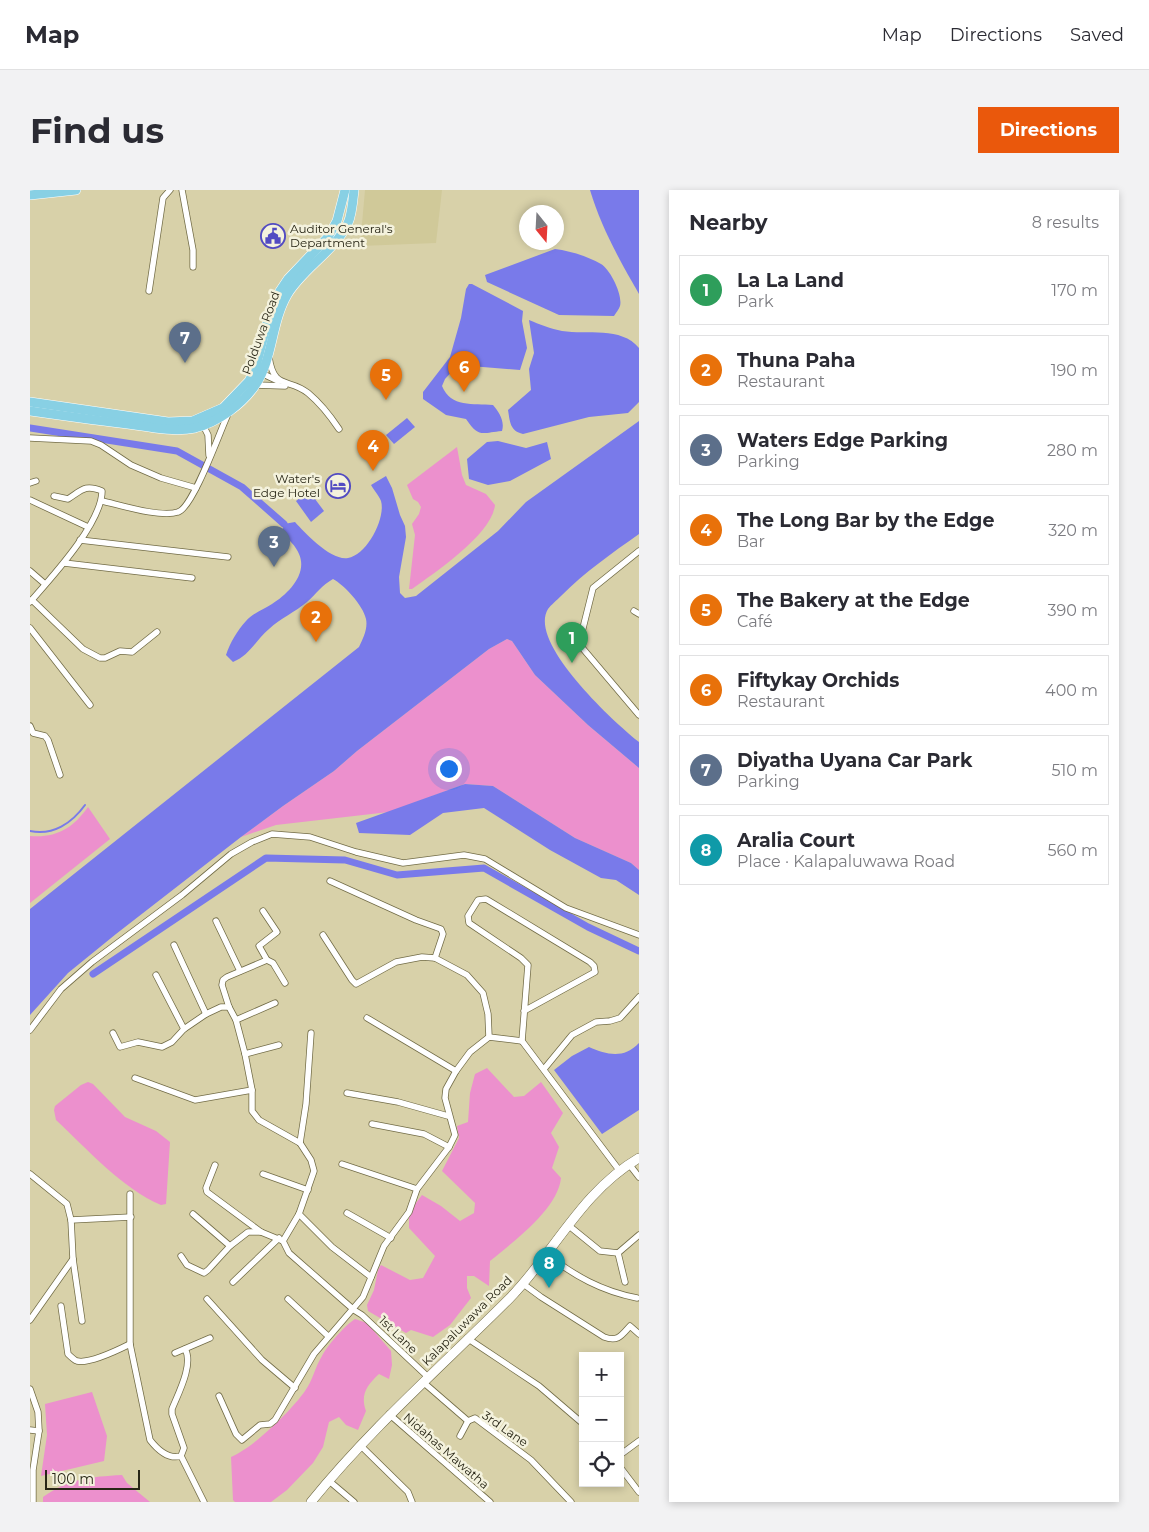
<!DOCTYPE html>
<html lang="en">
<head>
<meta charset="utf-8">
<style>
  body { margin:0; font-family:Montserrat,sans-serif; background:#f2f2f3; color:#2b2b33 }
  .controls { position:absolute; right:15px; bottom:15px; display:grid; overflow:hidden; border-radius:0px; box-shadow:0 2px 8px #0003 }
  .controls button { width:45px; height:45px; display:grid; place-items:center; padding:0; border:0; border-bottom:1px solid #e1e1e2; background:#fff; color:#2b2b33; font:25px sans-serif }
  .compass { position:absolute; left:489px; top:15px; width:45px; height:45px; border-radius:50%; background:#fff; box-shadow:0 2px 8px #0003; rotate:162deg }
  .scale { position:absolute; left:15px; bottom:12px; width:95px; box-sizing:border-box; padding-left:5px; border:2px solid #282616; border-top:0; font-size:14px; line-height:18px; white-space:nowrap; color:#282616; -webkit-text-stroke:4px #f4f2dd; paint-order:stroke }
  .you { position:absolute; left:418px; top:578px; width:18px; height:18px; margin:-12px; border:4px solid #fff; border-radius:50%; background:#1a73e8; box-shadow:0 0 0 8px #1a73e833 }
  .badge { display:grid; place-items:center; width:32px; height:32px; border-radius:50%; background:#ea580c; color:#fff; font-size:16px; font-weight:700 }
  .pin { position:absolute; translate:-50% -41px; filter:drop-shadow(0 1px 2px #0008) }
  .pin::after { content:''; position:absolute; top:26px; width:18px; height:15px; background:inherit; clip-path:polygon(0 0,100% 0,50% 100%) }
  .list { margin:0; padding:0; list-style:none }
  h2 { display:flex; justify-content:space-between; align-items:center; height:65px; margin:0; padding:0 20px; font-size:21px }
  h2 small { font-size:16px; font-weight:400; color:#7c7c81 }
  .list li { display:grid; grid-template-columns:32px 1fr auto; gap:15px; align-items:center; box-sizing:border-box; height:70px; margin:0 10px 10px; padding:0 10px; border:1px solid #e1e1e2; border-radius:0px }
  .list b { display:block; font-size:19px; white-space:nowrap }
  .list p { margin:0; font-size:16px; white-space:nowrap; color:#7c7c81 }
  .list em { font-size:16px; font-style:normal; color:#7c7c81 }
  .icon { flex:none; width:28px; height:28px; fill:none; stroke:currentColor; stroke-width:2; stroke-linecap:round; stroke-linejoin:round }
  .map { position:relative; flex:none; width:609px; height:1312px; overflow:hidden; border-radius:0px }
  header { display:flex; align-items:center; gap:30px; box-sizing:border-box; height:70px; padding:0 25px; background:#fff; border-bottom:1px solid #e1e1e2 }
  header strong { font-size:24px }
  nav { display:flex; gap:28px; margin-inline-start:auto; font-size:18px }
  .intro { display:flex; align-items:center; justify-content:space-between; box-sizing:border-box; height:120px; padding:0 30px }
  h1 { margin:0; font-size:35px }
  .button { padding:12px 22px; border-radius:0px; background:#ea580c; color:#fff; font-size:18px; font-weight:700 }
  main { display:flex; gap:30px; padding:0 30px }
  aside { flex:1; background:#fff; border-radius:0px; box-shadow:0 2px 8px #0003 }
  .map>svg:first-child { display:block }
  .built { fill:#d0c999 }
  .green { fill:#ec90cd }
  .water { fill:#797aea }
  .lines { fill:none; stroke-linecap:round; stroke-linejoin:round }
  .stream { stroke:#797aea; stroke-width:2 }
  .canal { stroke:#797aea; stroke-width:7 }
  .street-casing { stroke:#726c47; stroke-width:7 }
  .secondary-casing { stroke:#726c47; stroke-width:10 }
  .primary-casing { stroke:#fff; stroke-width:10 }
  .street { stroke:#fff; stroke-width:5.5 }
  .secondary { stroke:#fff; stroke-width:9 }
  .primary { stroke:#88d0e4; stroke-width:9 }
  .labels { text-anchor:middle; stroke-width:5; stroke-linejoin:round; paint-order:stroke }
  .poi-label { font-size:12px; fill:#282616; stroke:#f4f2dd; text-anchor:start }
  .street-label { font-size:12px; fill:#282616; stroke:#f4f2dd }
</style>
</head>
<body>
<header>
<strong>Map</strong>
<nav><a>Map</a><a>Directions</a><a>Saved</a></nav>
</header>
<div class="intro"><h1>Find us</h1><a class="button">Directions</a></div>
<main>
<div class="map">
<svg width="609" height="1312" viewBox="0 0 609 1312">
  <rect width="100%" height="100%" fill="#d8d1a9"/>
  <polygon class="built" points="335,0 412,0 406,53 330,56"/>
  <g class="green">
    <path d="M427 257 432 285 436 295 456 304 465 315C462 344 406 382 382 399H379L385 345 382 334 389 324 391 317 388 312 383 309 377 295Z"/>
    <polygon points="477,449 482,451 505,485 558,535 609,578 609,680 601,673 545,648 463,596 435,594 359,622 246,635 211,647 253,616 304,581 327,561 459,459"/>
    <path d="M58 617 80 649 0 713V646C27 648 43 638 58 617Z"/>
    <path d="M457 878 484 907 494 906 511 892 533 923 521 943 529 957 522 978 531 988C528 1019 483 1052 460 1071L459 1096 444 1086H437V1098L441 1108 420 1135 403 1147 381 1140 376 1143 338 1121 337 1115 344 1100 348 1080 351 1075 380 1090 393 1088 405 1066 379 1038V1022L392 1005 411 1016 430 1031 444 1023 445 1013 412 981 429 948 427 936 438 932 440 903 445 884Z"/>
    <path d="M58 892 63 894 95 927 126 941 140 952 136 1014 131 1015C93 999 57 959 26 930L24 920 25 916 51 895Z"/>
    <path d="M325 1129 337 1133 361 1161 362 1175 359 1189 349 1184C337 1195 330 1205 336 1221L328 1240 316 1235 309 1227 299 1232 293 1257 283 1273 257 1300 241 1312H205L203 1310 201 1267C223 1258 261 1221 275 1201 283 1190 285 1177 292 1166 298 1155 314 1136 325 1129Z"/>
    <polygon points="62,1202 77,1246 74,1271 11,1286 17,1245 15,1214"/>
    <path d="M92 1285 97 1293 120 1312H13V1307C40 1288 60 1287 92 1285Z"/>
  </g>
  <g class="water">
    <path d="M560 0H609V104C590 71 571 37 560 0Z"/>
    <path d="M525 59C540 61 557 66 571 74 580 79 593 105 590 116 589 119 586 123 584 126L529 125 457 92 455 85Z"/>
    <path d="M439 94H442L493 121 492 131 497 158 490 180 428 175 415 189 412 196C421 218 443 213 463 215 469 222 475 231 472 241 451 243 449 248 436 229L416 225 393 209V202L420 167 431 128 436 99Z"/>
    <path d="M499 130C509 134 521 139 532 141 557 145 591 136 609 158V212L598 223 559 227 493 244C480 241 480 232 478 220L501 200 499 179 504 163Z"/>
    <polygon points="377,228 385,237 364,254 356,245"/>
    <path d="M609 231V344C582 363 555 382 531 406 527 410 521 415 518 419 497 453 586 534 609 552V578L558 535 505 485 482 451 477 449 459 459 327 561 304 581 253 616 211 647 86 744 38 783 0 825V719L329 457C333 448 338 439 336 429 333 415 314 395 303 389 292 395 286 404 277 412 265 422 251 428 239 439 226 450 219 466 203 472L196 465C200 453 207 441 216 431 222 424 234 419 242 414 258 404 278 384 269 364 266 356 258 349 252 342L254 334 265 332C275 343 301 371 318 368 337 365 356 328 351 311 349 306 344 300 341 295L356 286 362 298 370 325 375 336 376 347 369 387 370 403 375 408 386 406 468 341 496 312Z"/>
    <polygon points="468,251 496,258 517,252 521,269 480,291 458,295 439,289 437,269 457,252"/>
    <polygon points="279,301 294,321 281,332 266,311"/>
    <polygon points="435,594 463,596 545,648 601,673 609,680 609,705 586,690 571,688 520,660 454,618 413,623 380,645 329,643 326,633"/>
    <path d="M609 853V920L572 944 524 880 542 866 559 857C577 865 594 869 609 853Z"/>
  </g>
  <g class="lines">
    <path class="stream" d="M0 641C23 646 42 633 55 615"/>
    <g class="canal">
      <polyline points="0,238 147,261 212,297 254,334"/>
      <polyline points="63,784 236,668 315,670 367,685 454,678 558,737 609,761"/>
    </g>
    <defs>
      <g id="street">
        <polyline points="152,0 163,60 163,77"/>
        <polyline points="119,101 133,8 140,0"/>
        <path d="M239 167C244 201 258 187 278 203 290 213 301 227 309 239"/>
        <polyline points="229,182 248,191"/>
        <polyline points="225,195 255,196"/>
        <polyline points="173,235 178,245 179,265"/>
        <polyline points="0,248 61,251 71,255 101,275 131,288 166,298"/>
        <polyline points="0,293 6,291"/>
        <polyline points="0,310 58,337"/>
        <path d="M72 311C90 315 131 328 148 322 163 318 190 241 198 224"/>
        <polyline points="50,350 198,367"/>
        <polyline points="609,361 563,398 549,454 609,525"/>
        <polyline points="34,373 162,388"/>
        <polyline points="0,381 15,394"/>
        <polyline points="2,410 53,459 70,468 75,468 90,461 102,462 127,442"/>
        <path d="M0 412C21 388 72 333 72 301 55 294 52 300 38 309L24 306"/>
        <polyline points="604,421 609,424"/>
        <polyline points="0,438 60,515"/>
        <polyline points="0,536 3,543 15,546 18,550 30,585"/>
        <polyline points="300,691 386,730 411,739 413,744 405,768"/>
        <polyline points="233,721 247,742 229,756 237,770 243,773 255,793"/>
        <polyline points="186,731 210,781"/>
        <polyline points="293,745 322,790 326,794 366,772 392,767 405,768 437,785 453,803 458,824 459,847"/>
        <polyline points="144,755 176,824"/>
        <polyline points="237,770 197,787 193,790 192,795 199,817 206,830 215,864 222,900 222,921 229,930 270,953 281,970 284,981 269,1024 253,1051"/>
        <polyline points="126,785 154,839"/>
        <polyline points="494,821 565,782 564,776 560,772 456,709 448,710 438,726 439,733 491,768 498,775 492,851 589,980"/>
        <polyline points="337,828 426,881"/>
        <polyline points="206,830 245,813"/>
        <polyline points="0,840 31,799 62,772 152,705 201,664 222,652 242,644 280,647 326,662 373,673 434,665 455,669 536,718 609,745"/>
        <polyline points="83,843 90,857 108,852 132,857 142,852 154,839 176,824 191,817 199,817"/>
        <polyline points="215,864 249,855"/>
        <polyline points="514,879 542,845 566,832 580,831 590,828 609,807"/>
        <polyline points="105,888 165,910 222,900"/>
        <polyline points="317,903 368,912 418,926"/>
        <polyline points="342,934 394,944 419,957"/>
        <polyline points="270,953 276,914 281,843"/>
        <polyline points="312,974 387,999"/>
        <polyline points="599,974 609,987"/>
        <polyline points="185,975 176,998 177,1002 231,1042 253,1051 259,1063 324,1120 332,1125 398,1187"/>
        <polyline points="0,984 37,1014 41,1030 43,1069 52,1131"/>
        <polyline points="233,984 278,1000"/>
        <path d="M100 1004V1154L120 1250C127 1259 138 1270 151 1266L154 1258 142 1224V1219C148 1204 164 1174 155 1159"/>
        <polyline points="317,1023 361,1048"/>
        <polyline points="163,1024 200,1056"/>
        <polyline points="269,1024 302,1057 341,1087"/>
        <polyline points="41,1030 101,1027"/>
        <polyline points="538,1035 570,1061 588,1063 609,1045"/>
        <polyline points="588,1063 595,1092"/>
        <path d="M516 1064C545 1086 571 1101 607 1108"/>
        <polyline points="151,1066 157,1075 174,1083 178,1080 200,1056 218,1042 231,1042"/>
        <polyline points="203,1092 249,1048"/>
        <path d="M492 1093 511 1107 574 1147C588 1152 591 1146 600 1136L609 1144"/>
        <polyline points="177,1109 232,1170 265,1198"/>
        <polyline points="258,1109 298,1146"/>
        <path d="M31 1116 38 1164C41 1167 44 1170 47 1171 60 1174 88 1160 100 1154"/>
        <polyline points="0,1130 43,1069"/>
        <polyline points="437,1148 509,1196 551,1232"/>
        <polyline points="145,1163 180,1148"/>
        <polyline points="393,1192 438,1231 445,1228 501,1270 541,1312"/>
        <polyline points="0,1199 8,1222 9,1241 3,1280 3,1312"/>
        <polyline points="189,1206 206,1244 212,1250 230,1235 240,1234 245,1230 284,1164 333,1107 354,1056 379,1022 387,999 419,957 425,945 415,908 416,899 426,881 440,862 459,847 492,851"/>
        <polyline points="359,1224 460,1312"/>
        <polyline points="0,1240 9,1241"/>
        <polyline points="430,1246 438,1231"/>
        <polyline points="330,1255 378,1302 382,1312"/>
        <polyline points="590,1265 609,1251"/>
        <polyline points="151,1266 174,1312"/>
        <polyline points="590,1277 609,1302"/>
        <polyline points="298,1290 324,1312"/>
      </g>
      <path id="secondary" d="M281 1312C341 1238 412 1176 479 1109 525 1062 551 1002 609 968"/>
      <g id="primary">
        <polyline points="0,5 46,0"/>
        <polyline points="0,212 138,232 163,231 193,218 219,191 225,180 239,126 248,104 258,89 298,47 307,31 315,0"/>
        <path d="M0 221C35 226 70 231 105 235 124 238 146 242 165 238 188 232 213 214 226 194 243 168 241 133 257 105 273 78 304 62 318 33 322 24 323 10 324 0"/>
      </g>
    </defs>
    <use href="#street" class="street-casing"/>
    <use href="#secondary" class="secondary-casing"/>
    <use href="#primary" class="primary-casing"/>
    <use href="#street" class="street"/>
    <use href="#secondary" class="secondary"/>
    <use href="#primary" class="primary"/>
  </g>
  <defs>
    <symbol id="civic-ring" viewBox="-11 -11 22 22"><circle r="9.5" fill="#f4f2dd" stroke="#524bc2" stroke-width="1.5"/><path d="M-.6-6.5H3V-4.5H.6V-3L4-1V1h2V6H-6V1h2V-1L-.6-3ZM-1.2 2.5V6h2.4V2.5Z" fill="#524bc2"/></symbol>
    <symbol id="hotel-ring" viewBox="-11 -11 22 22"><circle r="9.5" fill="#f4f2dd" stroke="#524bc2" stroke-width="1.5"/><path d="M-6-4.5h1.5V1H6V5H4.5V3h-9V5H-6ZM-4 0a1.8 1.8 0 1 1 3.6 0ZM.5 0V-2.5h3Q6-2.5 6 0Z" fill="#524bc2"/></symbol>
  </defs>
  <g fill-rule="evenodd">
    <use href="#civic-ring" x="229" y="32" width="28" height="28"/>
    <use href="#hotel-ring" x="294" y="282" width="28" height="28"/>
  </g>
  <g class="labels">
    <g class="poi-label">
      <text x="260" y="43">Auditor General's<tspan x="260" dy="14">Department</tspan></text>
      <text x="290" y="293" text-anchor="end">Water's<tspan x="290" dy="14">Edge Hotel</tspan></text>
    </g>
    <g class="street-label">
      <text transform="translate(231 143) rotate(-70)" y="4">Polduwa Road</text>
      <text transform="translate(437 1131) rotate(-45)" y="4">Kalapaluwawa Road</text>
      <text transform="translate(368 1145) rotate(44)" y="4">1st Lane</text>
      <text transform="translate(475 1239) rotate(35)" y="4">3rd Lane</text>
      <text transform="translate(416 1261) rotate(41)" y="4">Nidahas Mawatha</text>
    </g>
  </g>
</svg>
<div class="controls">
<button>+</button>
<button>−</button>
<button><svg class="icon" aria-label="locate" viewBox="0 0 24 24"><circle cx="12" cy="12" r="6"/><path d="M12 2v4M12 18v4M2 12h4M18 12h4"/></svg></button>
</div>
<svg class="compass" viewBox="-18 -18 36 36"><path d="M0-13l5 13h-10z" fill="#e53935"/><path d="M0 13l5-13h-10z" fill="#7c7c81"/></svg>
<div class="scale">100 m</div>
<div class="you"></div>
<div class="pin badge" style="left:542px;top:473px;background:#2e9e5b">1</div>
<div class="pin badge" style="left:286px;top:452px;background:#e8710a">2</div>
<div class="pin badge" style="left:244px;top:377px;background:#5c6f8a">3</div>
<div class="pin badge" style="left:343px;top:281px;background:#e8710a">4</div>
<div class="pin badge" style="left:356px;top:210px;background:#e8710a">5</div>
<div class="pin badge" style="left:434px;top:202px;background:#e8710a">6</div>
<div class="pin badge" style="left:155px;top:173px;background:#5c6f8a">7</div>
<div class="pin badge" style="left:519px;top:1098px;background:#0f9aa8">8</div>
</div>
<aside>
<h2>Nearby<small>8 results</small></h2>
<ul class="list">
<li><span class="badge" style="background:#2e9e5b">1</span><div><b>La La Land</b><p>Park</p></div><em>170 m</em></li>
<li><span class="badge" style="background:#e8710a">2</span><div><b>Thuna Paha</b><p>Restaurant</p></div><em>190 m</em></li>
<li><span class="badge" style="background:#5c6f8a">3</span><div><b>Waters Edge Parking</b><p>Parking</p></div><em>280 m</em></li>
<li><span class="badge" style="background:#e8710a">4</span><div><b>The Long Bar by the Edge</b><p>Bar</p></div><em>320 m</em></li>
<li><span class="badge" style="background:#e8710a">5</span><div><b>The Bakery at the Edge</b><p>Café</p></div><em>390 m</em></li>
<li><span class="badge" style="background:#e8710a">6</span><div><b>Fiftykay Orchids</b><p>Restaurant</p></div><em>400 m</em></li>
<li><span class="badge" style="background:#5c6f8a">7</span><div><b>Diyatha Uyana Car Park</b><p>Parking</p></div><em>510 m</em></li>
<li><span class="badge" style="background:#0f9aa8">8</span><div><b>Aralia Court</b><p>Place · Kalapaluwawa Road</p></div><em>560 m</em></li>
</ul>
</aside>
</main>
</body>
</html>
